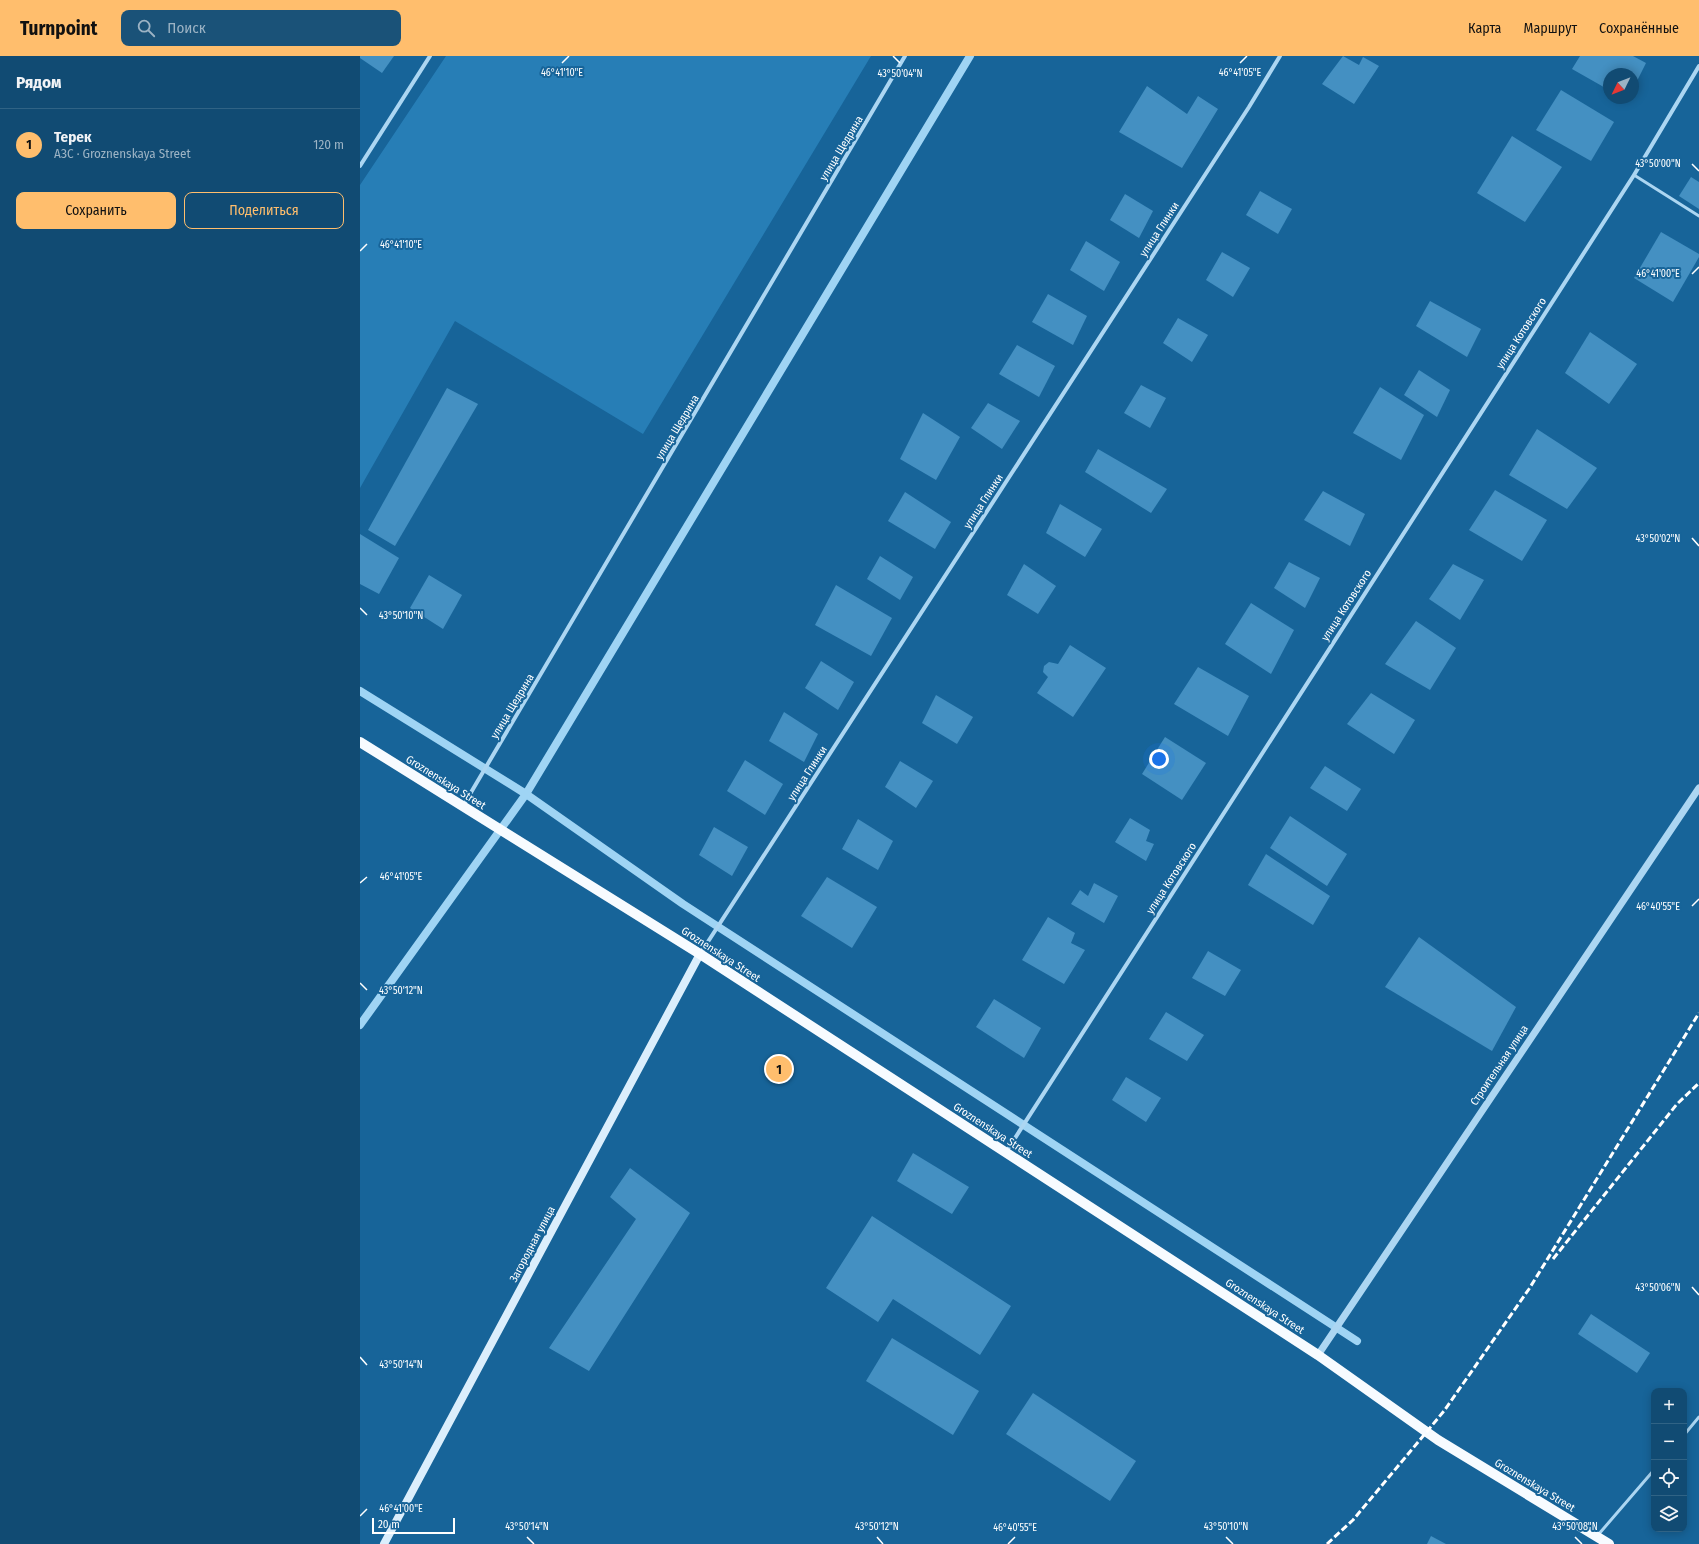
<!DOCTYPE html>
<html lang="ru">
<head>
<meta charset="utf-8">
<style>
  body { margin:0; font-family:"Fira Sans Condensed",sans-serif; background:#1a5278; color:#f1f3f6 }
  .controls { position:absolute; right:12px; bottom:12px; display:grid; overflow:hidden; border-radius:8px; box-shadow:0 2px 10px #0003 }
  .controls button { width:36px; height:36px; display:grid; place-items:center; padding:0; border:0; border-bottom:1px solid #306385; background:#114b73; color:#f1f3f6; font:20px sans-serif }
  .compass { position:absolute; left:1243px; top:12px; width:36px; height:36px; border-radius:50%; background:#114b73; box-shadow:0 2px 10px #0003; rotate:227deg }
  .scale { position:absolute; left:12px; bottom:10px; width:83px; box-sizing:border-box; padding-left:4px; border:2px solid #fff; border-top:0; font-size:11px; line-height:14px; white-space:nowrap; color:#fff; -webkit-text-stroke:3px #176499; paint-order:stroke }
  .you { position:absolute; left:799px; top:703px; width:14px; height:14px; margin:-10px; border:3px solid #fff; border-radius:50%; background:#1a73e8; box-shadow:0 0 0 6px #1a73e833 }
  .badge { display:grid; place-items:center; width:26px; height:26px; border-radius:50%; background:#ffbe6d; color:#111; font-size:13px; font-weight:700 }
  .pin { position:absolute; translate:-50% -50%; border:2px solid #fff; box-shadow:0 1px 4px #0006 }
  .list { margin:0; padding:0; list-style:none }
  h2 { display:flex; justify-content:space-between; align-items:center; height:52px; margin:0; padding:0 16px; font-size:17px }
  h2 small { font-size:13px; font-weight:400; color:#9cb3c4 }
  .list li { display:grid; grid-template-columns:26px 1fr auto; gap:12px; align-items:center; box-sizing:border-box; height:72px; padding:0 16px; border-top:1px solid #306385 }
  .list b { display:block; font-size:15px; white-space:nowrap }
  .list p { margin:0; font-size:13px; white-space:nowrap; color:#9cb3c4 }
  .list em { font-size:13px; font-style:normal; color:#9cb3c4 }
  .actions { display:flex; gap:8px; padding:12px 16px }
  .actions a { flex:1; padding:9px 0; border:1px solid #ffbe6d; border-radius:8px; text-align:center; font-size:14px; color:#ffbe6d }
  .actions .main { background:#ffbe6d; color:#111 }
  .icon { flex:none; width:22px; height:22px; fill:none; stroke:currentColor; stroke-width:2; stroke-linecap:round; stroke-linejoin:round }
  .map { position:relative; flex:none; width:1339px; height:1488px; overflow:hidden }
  header { display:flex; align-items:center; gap:24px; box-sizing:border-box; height:56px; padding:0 20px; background:#ffbe6d; color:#111 }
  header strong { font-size:19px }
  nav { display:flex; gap:22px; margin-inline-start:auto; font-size:14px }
  .search { width:280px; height:36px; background:#1a5278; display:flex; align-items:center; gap:10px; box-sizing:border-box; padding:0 14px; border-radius:8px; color:#9cb3c4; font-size:15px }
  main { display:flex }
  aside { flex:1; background:#114b73 }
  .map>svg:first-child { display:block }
  .green { fill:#277eb6 }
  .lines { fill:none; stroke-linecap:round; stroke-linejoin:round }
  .stream { stroke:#9fd4f4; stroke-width:8 }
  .building { fill:#4490c2 }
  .service { stroke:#acd6f2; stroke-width:3 }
  .minor { stroke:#acd6f2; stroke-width:4 }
  .tertiary { stroke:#acd6f2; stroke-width:7 }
  .secondary { stroke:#dbeefc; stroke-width:8 }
  .primary { stroke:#f7fbff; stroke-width:10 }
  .rail { stroke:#fff; stroke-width:3; stroke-dasharray:7 3; stroke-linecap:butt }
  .ticks { fill:none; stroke:#fff; stroke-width:1.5 }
  .labels { text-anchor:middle; stroke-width:4; stroke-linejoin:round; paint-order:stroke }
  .street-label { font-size:11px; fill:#fff; stroke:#176499 }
  .ticks-label { font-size:10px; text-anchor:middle; fill:#fff; stroke:#176499; stroke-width:4; stroke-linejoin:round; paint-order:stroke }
</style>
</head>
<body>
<header>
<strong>Turnpoint</strong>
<div class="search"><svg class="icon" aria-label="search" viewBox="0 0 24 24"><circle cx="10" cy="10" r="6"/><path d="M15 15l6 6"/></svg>Поиск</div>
<nav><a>Карта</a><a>Маршрут</a><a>Сохранённые</a></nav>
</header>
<main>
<aside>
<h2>Рядом<small></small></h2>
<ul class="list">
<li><span class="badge">1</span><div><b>Терек</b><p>АЗС · Groznenskaya Street</p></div><em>120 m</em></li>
</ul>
<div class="actions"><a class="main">Сохранить</a><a>Поделиться</a></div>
</aside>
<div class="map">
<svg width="1339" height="1488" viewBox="0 0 1339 1488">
  <rect width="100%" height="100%" fill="#176499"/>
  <polygon class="green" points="86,0 511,0 283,378 95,265 0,432 0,129"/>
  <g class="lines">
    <g class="stream">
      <polyline points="0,635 166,738 323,848 997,1285"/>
      <polyline points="0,969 166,738 610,0"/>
    </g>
  </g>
  <g class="building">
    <polygon points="0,0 34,0 22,17 0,2"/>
    <polygon points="983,0 999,9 1003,1 1019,10 994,48 962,28"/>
    <polygon points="1220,0 1273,0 1286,7 1273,33 1273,18 1249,18 1249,34 1212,13"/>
    <polygon points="787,30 827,58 838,40 858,53 822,112 759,76"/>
    <polygon points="1201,34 1254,66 1231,105 1176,74"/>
    <polygon points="1152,80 1202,111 1165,166 1117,137"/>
    <polygon points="1331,121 1339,126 1339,153 1319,140"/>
    <polygon points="900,135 932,153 918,178 886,159"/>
    <polygon points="765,138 793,155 779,182 750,164"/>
    <polygon points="1301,176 1339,198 1339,201 1313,246 1274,222"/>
    <polygon points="726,185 760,206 744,235 710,214"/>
    <polygon points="862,196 890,212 873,241 846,224"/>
    <polygon points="688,238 727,260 713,289 672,266"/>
    <polygon points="1070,245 1121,273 1107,301 1056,270"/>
    <polygon points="818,262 848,279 832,306 803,287"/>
    <polygon points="1230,276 1277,308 1249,348 1205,317"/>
    <polygon points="657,289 695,310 679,341 639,318"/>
    <polygon points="1059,314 1090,334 1077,361 1044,339"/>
    <polygon points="781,329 806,342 790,372 764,357"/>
    <polygon points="1020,331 1064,359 1041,404 993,377"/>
    <polygon points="87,332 118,348 35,490 8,474"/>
    <polygon points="628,347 660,365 642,393 611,372"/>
    <polygon points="563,357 600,381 576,424 540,403"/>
    <polygon points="1177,373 1237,412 1207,453 1149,419"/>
    <polygon points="738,393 807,433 791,457 725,416"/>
    <polygon points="1135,434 1187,464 1162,505 1109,474"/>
    <polygon points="963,435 1005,458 990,490 944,464"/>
    <polygon points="545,436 591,466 575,493 528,465"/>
    <polygon points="700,448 742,473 725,501 686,477"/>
    <polygon points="0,478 39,502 19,538 0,528"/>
    <polygon points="520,500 553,521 540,544 507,523"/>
    <polygon points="929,506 960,522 945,552 914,532"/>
    <polygon points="664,508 696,530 678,558 647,539"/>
    <polygon points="1093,508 1124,524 1100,564 1069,543"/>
    <polygon points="69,519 102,539 83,573 50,552"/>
    <polygon points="476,529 532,562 511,600 455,569"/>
    <polygon points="891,547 934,574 911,618 865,588"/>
    <polygon points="1056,565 1096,592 1070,634 1025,608"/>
    <polygon points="710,589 746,612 713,661 677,637 688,621 683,616 684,610 689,606 698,608"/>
    <polygon points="461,605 494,626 478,654 445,632"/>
    <polygon points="838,611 889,640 868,680 814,648"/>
    <polygon points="1011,637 1055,664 1034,698 987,668"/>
    <polygon points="576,639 613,661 597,688 562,667"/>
    <polygon points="424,656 458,678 444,706 409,685"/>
    <polygon points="805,681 846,707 822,744 782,718"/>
    <polygon points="385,704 423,728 405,759 367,735"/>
    <polygon points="540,705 573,725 556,752 525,731"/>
    <polygon points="965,710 1001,733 987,755 950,732"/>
    <polygon points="930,760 987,798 967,830 910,792"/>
    <polygon points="770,762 790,774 786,785 794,788 786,805 755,786"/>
    <polygon points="498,763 533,785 518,814 482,793"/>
    <polygon points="354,771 388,791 372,820 339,799"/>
    <polygon points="906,798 970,840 953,869 888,829"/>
    <polygon points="467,821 517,851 492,892 441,860"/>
    <polygon points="734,827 758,840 744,867 711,848 720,834 728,840"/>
    <polygon points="688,861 715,877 711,887 725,894 704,928 662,904"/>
    <polygon points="1059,881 1156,951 1132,995 1025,931"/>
    <polygon points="848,895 881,914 865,940 832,922"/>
    <polygon points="634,943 681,972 664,1002 616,971"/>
    <polygon points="806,956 844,979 827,1005 789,983"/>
    <polygon points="766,1021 801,1042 786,1066 752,1044"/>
    <polygon points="553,1097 609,1131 592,1158 537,1125"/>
    <polygon points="270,1112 330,1157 229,1315 189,1292 276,1163 250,1141"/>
    <polygon points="512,1160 651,1250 620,1299 533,1243 518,1266 466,1232"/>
    <polygon points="1231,1258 1290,1297 1277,1317 1218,1278"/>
    <polygon points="532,1282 619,1335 593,1379 506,1325"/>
    <polygon points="673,1337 776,1405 750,1445 646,1378"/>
    <polygon points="1071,1480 1086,1488 1067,1488"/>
  </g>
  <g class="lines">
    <g class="service">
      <polyline points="1274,119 1339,160"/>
      <polyline points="1324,1379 1339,1361"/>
      <polyline points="1238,1479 1294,1414"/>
    </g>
    <g class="minor">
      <polyline points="0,110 70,0"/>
      <polyline points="103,750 545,0"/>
      <polyline points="340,898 889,51 920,0"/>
      <polyline points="646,1096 1274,119 1339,10"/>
    </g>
    <polyline class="tertiary" points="958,1299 1339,732"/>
    <polyline class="secondary" points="24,1488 340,898"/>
    <polyline class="primary" points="0,686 340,898 958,1299 1078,1384 1249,1488"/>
    <g class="rail">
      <polyline points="1193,1203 1317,1048 1339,1027"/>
      <polyline points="967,1488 993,1464 1084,1355 1169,1233 1339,957"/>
    </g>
  </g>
  <path class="ticks" d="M533 0 540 7M202 7 209 0M880 7 887 0M1332 108 1339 115M0 195 7 188M1332 218 1339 211M1332 482 1339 490M0 552 7 559M0 827 7 821M1332 850 1339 843M0 927 7 934M1332 1231 1339 1239M0 1301 7 1309M0 1460 7 1453M167 1481 174 1488M517 1481 523 1488M866 1481 873 1488M1215 1481 1222 1488M648 1488 655 1481"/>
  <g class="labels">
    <g class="street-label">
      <text transform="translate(481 92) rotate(-59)" y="4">улица Щедрина</text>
      <text transform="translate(799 173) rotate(-57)" y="4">улица Глинки</text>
      <text transform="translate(1161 277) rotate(-57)" y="4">улица Котовского</text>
      <text transform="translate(317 371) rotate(-59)" y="4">улица Щедрина</text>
      <text transform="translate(623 445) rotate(-57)" y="4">улица Глинки</text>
      <text transform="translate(986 549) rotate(-57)" y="4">улица Котовского</text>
      <text transform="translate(152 650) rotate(-59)" y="4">улица Щедрина</text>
      <text transform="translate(447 717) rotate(-57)" y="4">улица Глинки</text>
      <text transform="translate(86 726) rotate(32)" y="4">Groznenskaya Street</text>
      <text transform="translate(811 822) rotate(-57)" y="4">улица Котовского</text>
      <text transform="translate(361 898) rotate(33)" y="4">Groznenskaya Street</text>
      <text transform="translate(1139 1009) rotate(-56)" y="4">Строительная улица</text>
      <text transform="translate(633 1074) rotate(33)" y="4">Groznenskaya Street</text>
      <text transform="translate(172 1188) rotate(-62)" y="4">Загородная улица</text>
      <text transform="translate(905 1250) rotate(33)" y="4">Groznenskaya Street</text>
      <text transform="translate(1175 1429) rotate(31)" y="4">Groznenskaya Street</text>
    </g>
  </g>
  <g class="ticks-label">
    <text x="202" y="20">46°41'10"E</text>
    <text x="880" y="20">46°41'05"E</text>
    <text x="540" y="21">43°50'04"N</text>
    <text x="1298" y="111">43°50'00"N</text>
    <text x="41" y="192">46°41'10"E</text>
    <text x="1298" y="221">46°41'00"E</text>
    <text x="1298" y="486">43°50'02"N</text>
    <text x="41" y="563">43°50'10"N</text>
    <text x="41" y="824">46°41'05"E</text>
    <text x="1298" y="854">46°40'55"E</text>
    <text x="41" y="938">43°50'12"N</text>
    <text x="1298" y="1235">43°50'06"N</text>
    <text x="41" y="1312">43°50'14"N</text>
    <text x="41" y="1456">46°41'00"E</text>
    <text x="167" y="1474">43°50'14"N</text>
    <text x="517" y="1474">43°50'12"N</text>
    <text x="866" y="1474">43°50'10"N</text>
    <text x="1215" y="1474">43°50'08"N</text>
    <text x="655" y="1475">46°40'55"E</text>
  </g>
</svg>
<div class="controls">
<button>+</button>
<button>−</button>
<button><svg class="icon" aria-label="locate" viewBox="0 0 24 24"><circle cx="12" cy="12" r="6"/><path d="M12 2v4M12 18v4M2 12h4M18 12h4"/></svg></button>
<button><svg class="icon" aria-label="layers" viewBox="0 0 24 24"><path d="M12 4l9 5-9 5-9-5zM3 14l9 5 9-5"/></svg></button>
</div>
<svg class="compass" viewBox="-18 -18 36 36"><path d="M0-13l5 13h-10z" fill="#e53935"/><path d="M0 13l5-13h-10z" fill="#9cb3c4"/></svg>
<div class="scale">20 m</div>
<div class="you"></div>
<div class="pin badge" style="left:419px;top:1013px">1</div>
</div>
</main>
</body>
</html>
